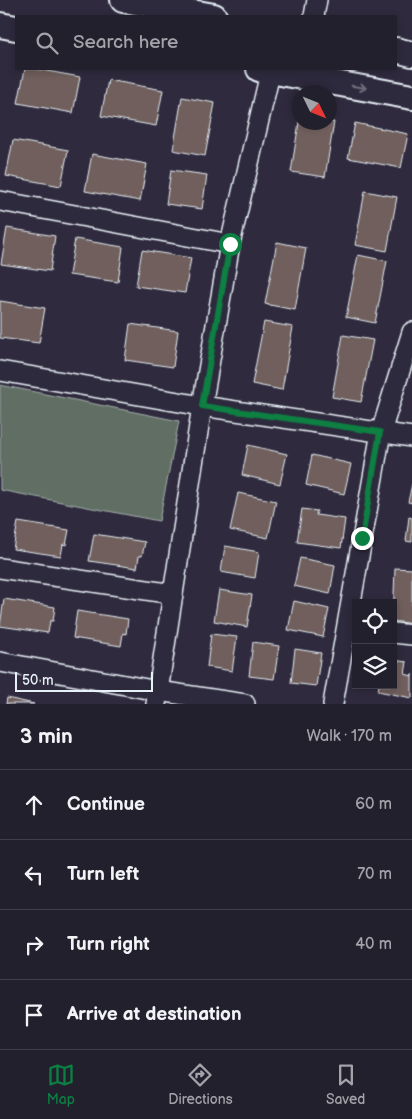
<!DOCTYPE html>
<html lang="en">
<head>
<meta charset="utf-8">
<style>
  body { margin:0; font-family:"Balsamiq Sans",sans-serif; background:#2f2d3a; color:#f1f3f6 }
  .controls { position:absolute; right:15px; bottom:15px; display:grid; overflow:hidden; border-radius:0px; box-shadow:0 2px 8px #0003 }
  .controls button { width:45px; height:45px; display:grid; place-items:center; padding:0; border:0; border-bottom:1px solid #403e4a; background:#23202e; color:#f1f3f6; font:25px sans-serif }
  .compass { position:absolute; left:292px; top:85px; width:45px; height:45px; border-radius:50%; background:#23202e; box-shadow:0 2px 8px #0003; rotate:133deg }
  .scale { position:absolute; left:15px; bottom:12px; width:138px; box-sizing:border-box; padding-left:5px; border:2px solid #e8f1f8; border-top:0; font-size:14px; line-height:18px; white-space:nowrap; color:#e8f1f8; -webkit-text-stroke:4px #2f2a3d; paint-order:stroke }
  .stop { position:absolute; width:15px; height:15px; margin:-11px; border:4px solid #0b8043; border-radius:50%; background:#fff }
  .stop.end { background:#0b8043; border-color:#fff; box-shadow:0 1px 5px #0008 }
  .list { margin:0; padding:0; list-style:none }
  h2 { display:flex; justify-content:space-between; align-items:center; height:65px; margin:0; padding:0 20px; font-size:21px }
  h2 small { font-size:16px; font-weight:400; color:#a3a3aa }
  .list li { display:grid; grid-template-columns:32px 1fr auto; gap:15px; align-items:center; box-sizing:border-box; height:70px; padding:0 20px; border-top:1px solid #403e4a }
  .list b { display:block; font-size:19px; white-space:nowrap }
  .list em { font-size:16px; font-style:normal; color:#a3a3aa }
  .icon { flex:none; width:28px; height:28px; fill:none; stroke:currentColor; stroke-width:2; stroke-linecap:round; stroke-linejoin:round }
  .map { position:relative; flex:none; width:412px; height:704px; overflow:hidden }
  .search { position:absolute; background:#23202e; box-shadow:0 2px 8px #0003; left:15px; right:15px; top:15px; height:55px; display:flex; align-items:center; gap:12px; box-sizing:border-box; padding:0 18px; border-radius:0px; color:#a3a3aa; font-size:19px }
  .sheet { height:345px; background:#23202e }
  nav { display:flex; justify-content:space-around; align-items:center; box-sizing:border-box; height:70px; border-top:1px solid #403e4a; background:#23202e; font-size:14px; color:#a3a3aa }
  nav a { display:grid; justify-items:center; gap:2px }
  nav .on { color:#0b8043 }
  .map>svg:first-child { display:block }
  .green { fill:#616e63; stroke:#a4b0ae }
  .building { fill:#6f5f5c; stroke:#e8f1f8 }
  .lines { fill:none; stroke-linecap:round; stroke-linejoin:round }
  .minor-casing { stroke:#e8f1f8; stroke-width:22 }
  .tertiary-casing { stroke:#e8f1f8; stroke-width:28 }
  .minor { stroke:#2f2a3d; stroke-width:19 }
  .tertiary { stroke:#2f2a3d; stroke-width:24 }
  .oneway { stroke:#70707e }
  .route { stroke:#0b8043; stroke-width:6 }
</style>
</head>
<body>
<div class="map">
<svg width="412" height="704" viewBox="0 0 412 704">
  <rect width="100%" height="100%" fill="#2f2a3d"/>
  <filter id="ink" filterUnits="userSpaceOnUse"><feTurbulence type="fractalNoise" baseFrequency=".02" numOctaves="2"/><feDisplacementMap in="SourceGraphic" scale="10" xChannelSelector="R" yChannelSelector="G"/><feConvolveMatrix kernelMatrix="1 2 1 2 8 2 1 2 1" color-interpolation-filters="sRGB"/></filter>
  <g filter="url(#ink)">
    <polygon class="green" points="0,385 179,421 159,521 0,490"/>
    <g class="building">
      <polygon points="25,69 36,69 80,77 73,113 18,103"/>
      <polygon points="108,80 163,90 156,126 101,116"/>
      <polygon points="182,97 215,103 205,156 173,150"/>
      <polygon points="300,116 300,122 334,122 325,177 291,172"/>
      <polygon points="355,123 408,134 401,168 348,158"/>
      <polygon points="13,140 68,150 61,186 6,176"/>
      <polygon points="92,154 147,164 140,201 85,191"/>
      <polygon points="171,170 207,175 202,209 166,204"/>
      <polygon points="365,191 397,197 387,251 355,245"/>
      <polygon points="7,228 55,236 50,271 1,264"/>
      <polygon points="75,239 123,247 118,282 69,275"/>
      <polygon points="277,242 306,248 295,310 265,304"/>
      <polygon points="142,250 191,258 185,293 136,286"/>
      <polygon points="358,255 387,261 375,323 346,317"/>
      <polygon points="0,301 45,308 39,343 0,338"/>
      <polygon points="264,322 293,327 282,390 252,384"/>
      <polygon points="130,324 178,331 173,367 125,360"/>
      <polygon points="343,335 373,340 361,402 332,397"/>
      <polygon points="248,445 287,454 280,484 242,475"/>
      <polygon points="312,455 351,464 344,494 306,485"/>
      <polygon points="412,484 412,503 408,502"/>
      <polygon points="238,493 276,501 268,538 230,530"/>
      <polygon points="302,509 317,511 316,515 345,519 341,548 297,542"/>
      <polygon points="409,517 412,518 412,542 406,541"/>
      <polygon points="18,522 69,530 66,545 63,544 61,556 13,549"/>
      <polygon points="94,534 145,542 142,556 139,556 137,568 89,561"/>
      <polygon points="225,546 259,552 255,578 221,572"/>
      <polygon points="300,558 335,565 330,594 294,586"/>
      <polygon points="395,568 412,569 412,624 393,621"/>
      <polygon points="219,590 252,595 247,627 214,621"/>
      <polygon points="4,599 55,607 53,621 50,621 48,633 0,626"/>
      <polygon points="294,601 329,609 323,637 288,630"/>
      <polygon points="77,611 128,619 126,634 123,633 121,646 73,638"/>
      <polygon points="211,634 237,637 232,671 207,667"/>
      <polygon points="253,642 279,646 274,679 249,676"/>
      <polygon points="295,649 321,653 316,686 291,683"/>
      <polygon points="393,660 407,662 405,674 412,676 412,674 412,698 378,691 379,685 393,685"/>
      <polygon points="7,698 34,704 6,704"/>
    </g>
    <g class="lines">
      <defs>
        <g id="minor">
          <polyline points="314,16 317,0"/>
          <polyline points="0,201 230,244"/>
          <polyline points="0,371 202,406 412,437"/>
          <polyline points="0,568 173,594"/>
          <polyline points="393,633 412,635"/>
          <polyline points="0,662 158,691 245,704"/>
          <polyline points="156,704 202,406 230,244 271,69"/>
          <polyline points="333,704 381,432 412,332"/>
        </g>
        <g id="tertiary">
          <polyline points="123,0 214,16"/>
          <polyline points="0,25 16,28"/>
          <polyline points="396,50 412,54"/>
          <polyline points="259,69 412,97"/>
        </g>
      </defs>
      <use href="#minor" class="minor-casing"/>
      <use href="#tertiary" class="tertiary-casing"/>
      <use href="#minor" class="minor"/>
      <use href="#tertiary" class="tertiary"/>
    </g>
    <defs><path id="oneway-shaft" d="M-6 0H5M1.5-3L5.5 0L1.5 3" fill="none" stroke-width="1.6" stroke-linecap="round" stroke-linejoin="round" transform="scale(1.25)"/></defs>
    <use class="oneway" href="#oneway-shaft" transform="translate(359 87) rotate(10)"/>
  </g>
  <g class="lines" filter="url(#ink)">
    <polyline class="route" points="230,244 202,406 380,432 362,538"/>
  </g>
</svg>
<div class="controls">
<button><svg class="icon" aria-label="locate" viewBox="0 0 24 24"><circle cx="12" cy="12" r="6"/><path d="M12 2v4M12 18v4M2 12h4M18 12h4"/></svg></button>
<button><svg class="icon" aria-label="layers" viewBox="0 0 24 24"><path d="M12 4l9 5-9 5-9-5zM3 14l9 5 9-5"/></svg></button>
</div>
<svg class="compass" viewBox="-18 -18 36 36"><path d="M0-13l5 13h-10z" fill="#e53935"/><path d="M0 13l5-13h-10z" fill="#a3a3aa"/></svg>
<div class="scale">50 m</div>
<div class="stop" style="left:230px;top:244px"></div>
<div class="stop end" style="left:362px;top:538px"></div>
<div class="search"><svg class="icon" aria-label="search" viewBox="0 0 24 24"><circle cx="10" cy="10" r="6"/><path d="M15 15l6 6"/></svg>Search here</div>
</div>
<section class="sheet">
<h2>3 min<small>Walk · 170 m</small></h2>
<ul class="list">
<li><svg class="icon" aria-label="ahead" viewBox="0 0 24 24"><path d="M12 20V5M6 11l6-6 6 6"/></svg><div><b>Continue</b></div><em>60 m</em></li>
<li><svg class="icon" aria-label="left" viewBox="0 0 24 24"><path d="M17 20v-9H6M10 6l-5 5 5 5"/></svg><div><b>Turn left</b></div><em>70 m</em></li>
<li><svg class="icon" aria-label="right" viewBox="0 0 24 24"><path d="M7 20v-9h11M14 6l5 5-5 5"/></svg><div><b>Turn right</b></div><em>40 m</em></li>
<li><svg class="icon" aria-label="arrive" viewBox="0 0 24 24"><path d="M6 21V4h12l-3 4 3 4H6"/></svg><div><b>Arrive at destination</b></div></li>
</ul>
</section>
<nav>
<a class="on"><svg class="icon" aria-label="map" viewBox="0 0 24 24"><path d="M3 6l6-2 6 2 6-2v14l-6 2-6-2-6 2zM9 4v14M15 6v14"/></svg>Map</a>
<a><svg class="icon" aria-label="directions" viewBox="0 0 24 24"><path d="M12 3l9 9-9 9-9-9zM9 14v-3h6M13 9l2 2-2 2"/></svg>Directions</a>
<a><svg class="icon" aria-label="saved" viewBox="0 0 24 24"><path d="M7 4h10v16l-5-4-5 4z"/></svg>Saved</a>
</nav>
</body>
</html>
